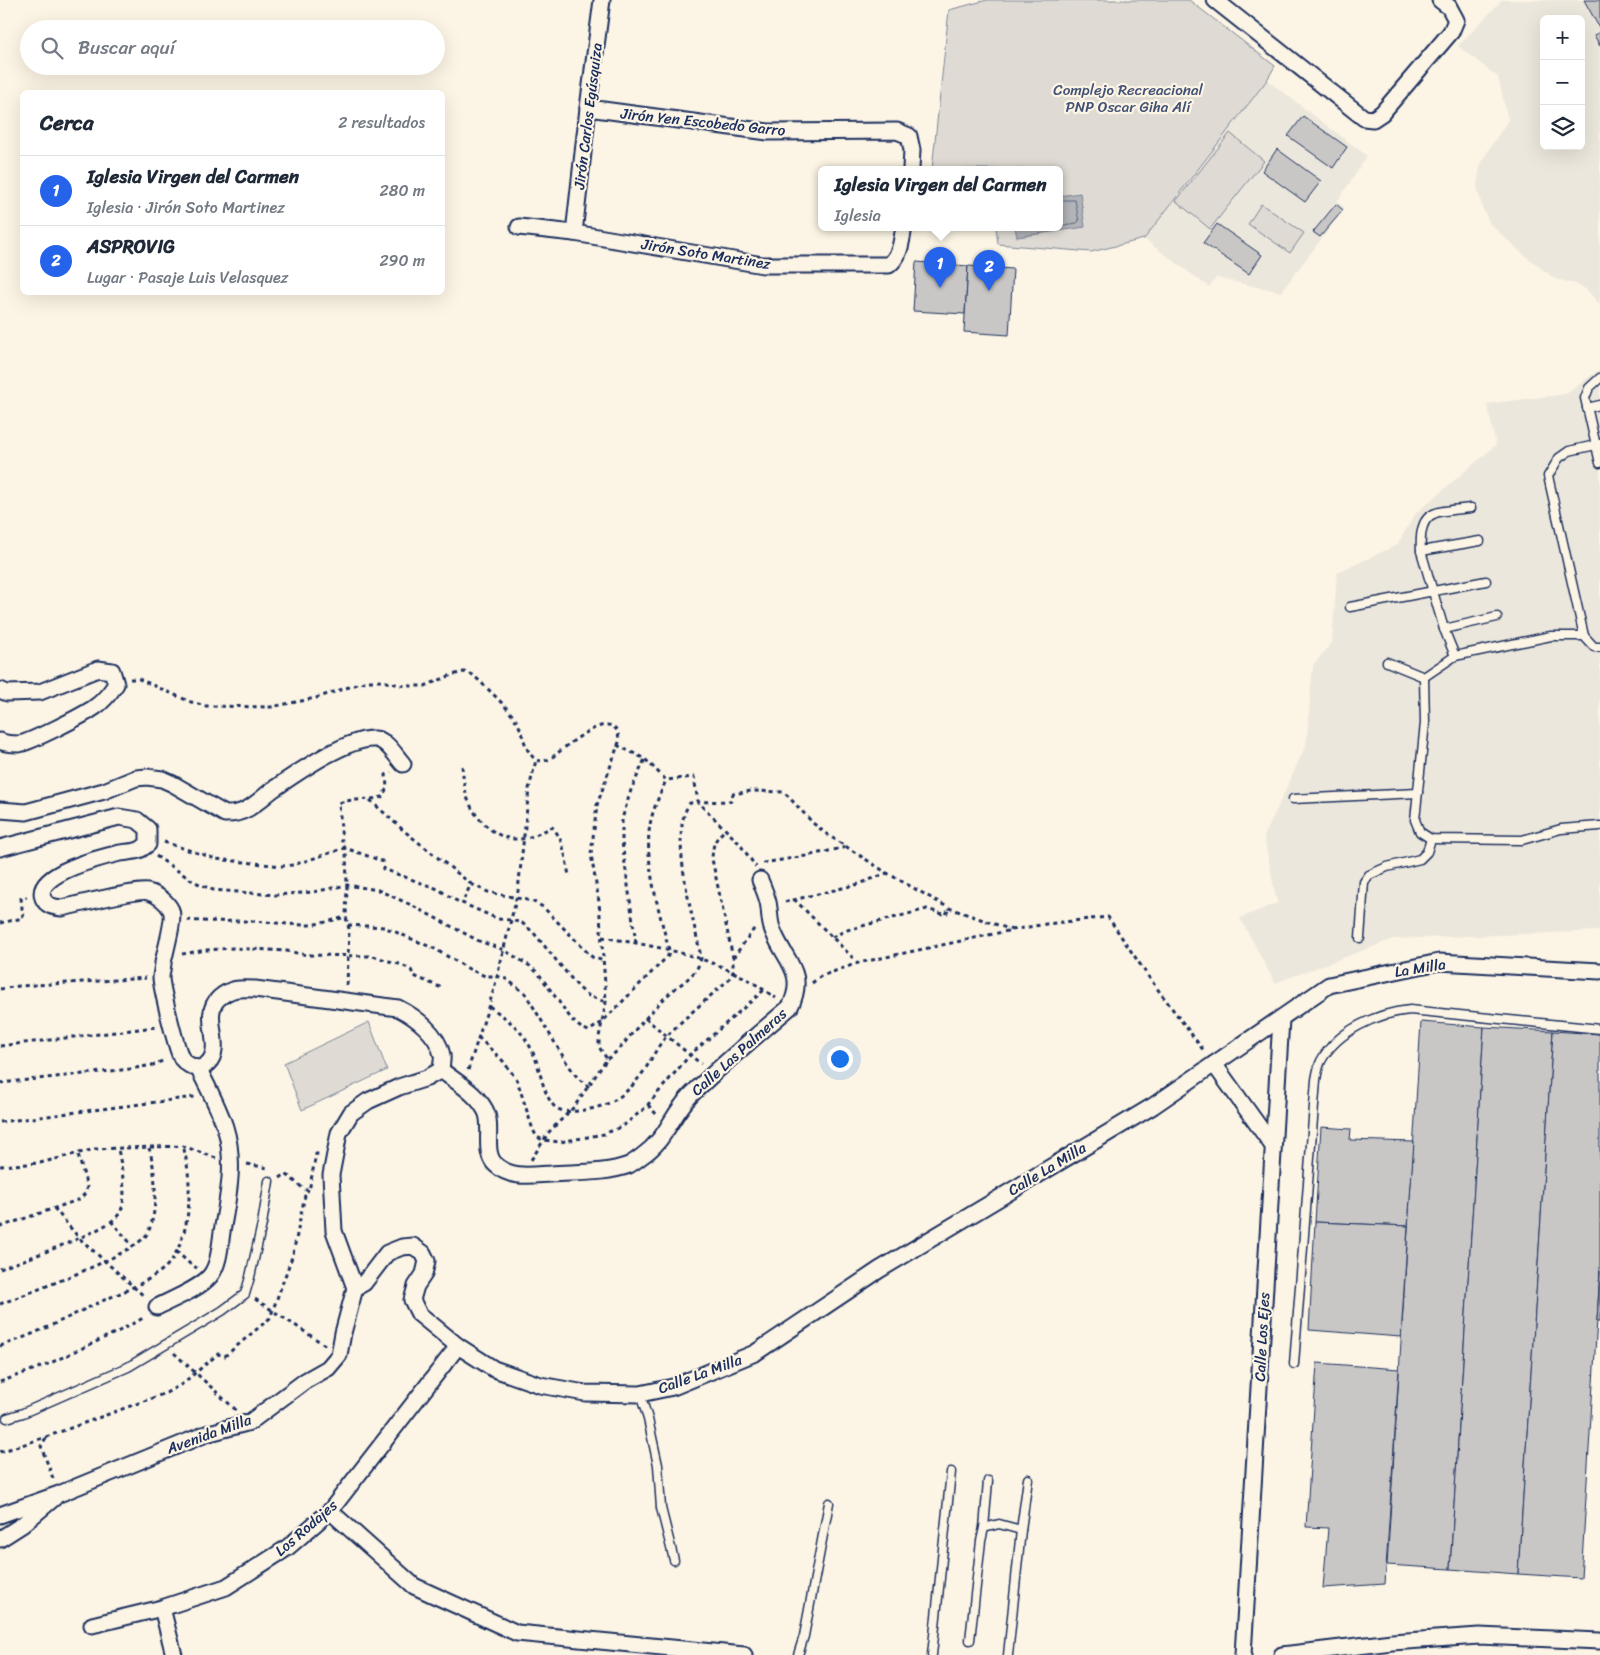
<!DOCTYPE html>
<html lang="es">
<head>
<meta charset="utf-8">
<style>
  body { margin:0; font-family:Sriracha,sans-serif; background:#f6f6f7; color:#1f2937 }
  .controls { position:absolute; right:15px; top:15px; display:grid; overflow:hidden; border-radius:8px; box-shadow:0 5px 20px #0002 }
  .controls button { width:45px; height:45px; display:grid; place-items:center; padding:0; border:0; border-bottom:1px solid #e0e1e3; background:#fff; color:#1f2937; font:25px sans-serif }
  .you { position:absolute; left:839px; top:1058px; width:18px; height:18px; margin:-12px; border:4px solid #fff; border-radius:50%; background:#1a73e8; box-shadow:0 0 0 8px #1a73e833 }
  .badge { display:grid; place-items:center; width:32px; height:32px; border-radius:50%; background:#2563eb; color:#fff; font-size:16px; font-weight:700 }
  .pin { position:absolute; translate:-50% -41px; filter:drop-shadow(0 1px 2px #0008) }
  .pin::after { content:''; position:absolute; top:26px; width:18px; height:15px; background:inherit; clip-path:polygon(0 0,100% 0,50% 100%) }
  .popup { position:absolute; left:818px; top:166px; width:245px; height:65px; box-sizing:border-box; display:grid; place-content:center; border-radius:8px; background:#fff; filter:drop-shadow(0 1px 4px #0005); font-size:16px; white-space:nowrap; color:#747a83 }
  .popup b { font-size:19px; color:#1f2937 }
  .popup::after { content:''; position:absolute; left:50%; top:100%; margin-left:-10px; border:10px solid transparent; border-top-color:#fff }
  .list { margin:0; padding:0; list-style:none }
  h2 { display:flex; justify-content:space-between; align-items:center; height:65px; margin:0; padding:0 20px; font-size:21px }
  h2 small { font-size:16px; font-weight:400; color:#747a83 }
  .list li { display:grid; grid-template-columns:32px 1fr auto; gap:15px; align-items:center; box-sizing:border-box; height:70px; padding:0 20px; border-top:1px solid #e0e1e3 }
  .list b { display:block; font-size:19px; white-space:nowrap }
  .list p { margin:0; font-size:16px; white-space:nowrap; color:#747a83 }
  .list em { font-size:16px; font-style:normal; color:#747a83 }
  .icon { flex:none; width:28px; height:28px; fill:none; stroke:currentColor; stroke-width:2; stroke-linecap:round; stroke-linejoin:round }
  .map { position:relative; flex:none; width:1600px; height:1655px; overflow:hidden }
  .search { position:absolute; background:#fff; box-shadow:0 5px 20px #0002; left:20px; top:20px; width:425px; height:55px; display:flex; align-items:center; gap:12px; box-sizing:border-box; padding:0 18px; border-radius:28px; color:#747a83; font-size:19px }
  .panel { position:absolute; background:#fff; box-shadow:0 5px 20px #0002; left:20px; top:90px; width:425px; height:205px; border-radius:8px }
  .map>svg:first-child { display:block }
  .built { fill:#ece7dc; fill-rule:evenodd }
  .green { fill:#dfdbd4; stroke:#7d8599 }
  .water { fill:#b2b4b8; stroke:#767f94 }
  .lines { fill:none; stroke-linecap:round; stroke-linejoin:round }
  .shore { stroke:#576482; stroke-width:1 }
  .building { fill:#c8c7c6; stroke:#1b2f5e }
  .service-casing { stroke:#1b2f5e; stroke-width:11 }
  .minor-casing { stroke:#1b2f5e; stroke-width:19 }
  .path { stroke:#1b2f5e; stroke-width:3; stroke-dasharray:4 4; stroke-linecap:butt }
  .service { stroke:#fcf5e5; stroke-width:8 }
  .minor { stroke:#fcf5e5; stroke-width:15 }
  .labels { text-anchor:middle; stroke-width:4.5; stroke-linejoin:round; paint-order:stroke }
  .park-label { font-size:15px; fill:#425176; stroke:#fcf5e5 }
  .street-label { font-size:15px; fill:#1b2f5e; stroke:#fcf5e5 }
</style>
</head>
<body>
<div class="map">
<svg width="1600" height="1655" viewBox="0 0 1600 1655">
  <rect width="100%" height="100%" fill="#fcf5e5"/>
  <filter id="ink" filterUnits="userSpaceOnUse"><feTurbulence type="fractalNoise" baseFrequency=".02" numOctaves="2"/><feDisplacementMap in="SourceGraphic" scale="10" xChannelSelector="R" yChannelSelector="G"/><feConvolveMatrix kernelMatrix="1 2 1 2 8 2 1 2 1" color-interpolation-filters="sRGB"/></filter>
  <g filter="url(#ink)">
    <g class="built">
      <path d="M1502 0H1600V305L1587 290 1576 284 1555 279 1523 254 1490 224 1482 207 1477 186 1480 166 1489 149 1508 120 1498 77 1458 46ZM1544 19H1581V146H1544Z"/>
      <polygon points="1267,80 1367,156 1337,202 1345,208 1281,292 1216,278 1209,287 1144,239"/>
      <polygon points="1600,369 1600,931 1394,939 1275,983 1240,918 1277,903 1264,837 1306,745 1313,665 1332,643 1337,573 1397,545 1416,513 1496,445 1487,404 1566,394"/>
    </g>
    <g class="green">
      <polygon points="987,0 1189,0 1275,66 1267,80 1144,239 1091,252 998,244 996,227 1059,227 1059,169 932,169 949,10"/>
      <polygon points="1230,133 1264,161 1210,229 1176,201"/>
      <polygon points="1261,204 1304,233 1290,253 1248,224"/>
      <polygon points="369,1022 387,1070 302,1110 284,1063"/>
    </g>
    <polygon class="water" points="1080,193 1085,227 1017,237 1015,227 1059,227 1059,196"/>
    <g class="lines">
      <polyline class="shore" points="1059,200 1075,200 1079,221 1077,223 1059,226"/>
    </g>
    <g class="building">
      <polygon points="1584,0 1600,0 1600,29"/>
      <polygon points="1600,32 1600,46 1594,35"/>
      <polygon points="1303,116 1347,147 1333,168 1288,136"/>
      <polygon points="1277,149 1321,181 1305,202 1262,171"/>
      <polygon points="1336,204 1343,210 1320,237 1313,232"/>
      <polygon points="1217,224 1262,255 1249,274 1203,243"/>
      <polygon points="916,262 968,266 965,314 913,311"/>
      <polygon points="968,266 1013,269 1009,335 964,332"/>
      <polygon points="1421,1022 1484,1027 1450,1569 1387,1565"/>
      <polygon points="1484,1027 1553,1031 1518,1574 1450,1569"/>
      <polygon points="1553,1031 1600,1034 1600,1271 1581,1578 1518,1574"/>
      <polygon points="1321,1127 1351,1129 1350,1140 1414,1142 1408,1226 1315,1222"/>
      <polygon points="1315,1222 1408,1226 1401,1337 1309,1330"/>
      <polygon points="1600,1271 1600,1321 1597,1321"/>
      <polygon points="1317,1363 1399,1369 1385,1584 1323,1588 1328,1528 1306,1527"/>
    </g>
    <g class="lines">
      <defs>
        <g id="service">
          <polyline points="1600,378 1589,388 1585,398 1600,463"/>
          <polyline points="1587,408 1600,405"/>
          <path d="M1421 551C1418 508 1436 512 1471 508"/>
          <polyline points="1350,607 1486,581"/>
          <polyline points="1444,629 1497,617"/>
          <polyline points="1584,636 1548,476 1559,458 1569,451 1600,444"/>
          <polyline points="1455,656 1444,629 1421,551 1480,541"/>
          <polyline points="1387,662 1424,677 1455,656 1551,636 1584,636 1594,647 1600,647"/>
          <polyline points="1424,677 1425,723 1415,820 1420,832 1431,839 1522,840 1561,829 1600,826"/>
          <polyline points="1293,799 1418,793"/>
          <polyline points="1360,938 1364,882 1369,875 1387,867 1420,859 1427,852 1431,839"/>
          <path d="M1294 1364 1316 1080C1317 1074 1318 1067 1321 1061 1337 1031 1377 1013 1410 1010L1600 1029"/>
          <polyline points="640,1394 648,1419 658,1465 661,1508 674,1560"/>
          <polyline points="7,1418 23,1413 128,1367 222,1311 245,1294 250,1277 262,1224 269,1181"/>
          <polyline points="984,1528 988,1481"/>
          <polyline points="970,1640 981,1541 984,1528 999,1524 1021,1530"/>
          <polyline points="798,1655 804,1636 829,1503"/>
          <polyline points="932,1655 951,1472"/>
          <polyline points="1008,1655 1021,1530 1028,1479"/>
        </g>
        <g id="minor">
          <polyline points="1215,0 1364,118 1373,119 1382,113 1451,32 1456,20 1449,7 1440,0"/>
          <polyline points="588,108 768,132 897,131 909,136 912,150 911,169"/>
          <path d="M519 227 574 233 763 265H889C901 255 901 242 904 227"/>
          <polyline points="574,233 588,108 602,0"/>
          <path d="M0 690 7 693 40 692 98 669 112 671 116 684C110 693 104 701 95 707 84 715 31 742 19 744 13 744 5 744 0 741"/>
          <path d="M0 810 26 812 104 791 136 778 147 777 162 779 173 784 225 814C248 815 258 800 275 788 297 773 348 737 375 739 387 740 395 755 403 764"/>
          <path d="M0 848 119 817 137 820 148 829V844C145 846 142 849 139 850 133 852 126 852 120 853 103 857 34 873 43 898 46 906 54 907 62 908 75 905 139 889 148 892 157 894 167 902 171 910 175 918 165 952 163 963 163 967 161 973 161 978 162 990 176 1049 182 1059 185 1063 193 1068 198 1068 202 1068 206 1065 208 1063 225 1046 200 1015 219 998 231 988 239 988 255 989L398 1008C416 1017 438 1034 442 1055 443 1059 441 1066 441 1070"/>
          <polyline points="1214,1064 1273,1146"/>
          <path d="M441 1070C456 1082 480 1095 487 1114 492 1130 483 1154 496 1165 511 1179 531 1175 550 1174 575 1172 605 1174 629 1165 633 1163 638 1159 642 1156 667 1139 671 1115 691 1095 722 1064 756 1036 790 1007 808 971 782 959 772 928 769 920 770 910 768 902 766 894 763 887 760 880"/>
          <polyline points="355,1288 364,1283 387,1253 402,1247 413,1246 423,1253 427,1261 424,1274 416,1286 412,1300 419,1314 458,1346 494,1369 540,1385 585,1393 640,1394 673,1387 755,1353 879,1270 1153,1106 1329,985 1439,962 1600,971"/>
          <polyline points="355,1288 334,1231 331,1175 339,1133 351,1113 368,1101 399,1087 427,1078 441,1070"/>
          <path d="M157 1307C173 1299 199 1289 210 1276 219 1265 220 1246 222 1232 228 1197 236 1162 225 1127 218 1106 208 1087 198 1068"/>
          <polyline points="330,1511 414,1586 517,1633 744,1655"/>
          <polyline points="0,1515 59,1494 206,1434 250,1422 305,1381 328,1368 339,1355 343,1333 355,1288"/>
          <polyline points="0,1539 22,1525 54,1498"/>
          <polyline points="162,1608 174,1655"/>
          <polyline points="92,1625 162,1608 226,1587 287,1548 330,1511 458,1346"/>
          <polyline points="1243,1655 1281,1019"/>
          <polyline points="1282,1655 1392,1642 1479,1636 1600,1641"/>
        </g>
      </defs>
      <use href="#service" class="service-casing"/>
      <use href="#minor" class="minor-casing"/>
      <g class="path">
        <path d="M130 679H139L191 702 206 706 271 707 316 698 367 681H382L405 686H425L452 675 464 672 473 675C485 686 511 710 518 724 524 735 524 750 535 759 540 762 545 761 550 759 562 750 619 699 619 742L597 805 591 854 599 902 605 984 606 1002 599 1037V1047L607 1059 574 1107 549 1132 531 1160"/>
        <polyline points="617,745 645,759 666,780 694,777 698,802 739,843 756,867"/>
        <path d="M462 766C463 775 464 785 466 793 471 815 495 841 519 839 529 839 542 832 552 827 564 839 566 860 569 876"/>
        <polyline points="370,800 403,830 471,884 462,903"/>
        <polyline points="164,842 216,859 282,866 293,865 345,848 382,861 383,869 438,889 455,900 498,919 511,920 522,923 533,932 579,988 589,996 606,1002"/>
        <path d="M156 856 193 881 213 890 276 895 313 892 347 885 378 890 409 904 479 941 504 950 530 966 539 974 572 1020 581 1028 589 1031 601 1023 668 956 669 950C660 914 642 856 651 820 654 806 661 793 666 780"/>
        <polyline points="763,863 806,856 847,847"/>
        <polyline points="471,884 488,892 532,901 543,907 592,957 604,961"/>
        <polyline points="794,899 858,963"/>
        <polyline points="785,902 859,884 887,873"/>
        <path d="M187 920C207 922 226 921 246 921 266 921 287 925 308 925 321 924 333 920 346 917"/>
        <polyline points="0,923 23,918 21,898 27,897"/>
        <polyline points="348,925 384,927 433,948 469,969 485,976 497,976 506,979 525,993 567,1063 577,1077 589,1087"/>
        <path d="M602 937C647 945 692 952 733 972 748 978 762 989 776 998"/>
        <polyline points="832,937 847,930 927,909 946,915 949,908"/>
        <polyline points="636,943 622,842 622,819 631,790 645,759"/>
        <polyline points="182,954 207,950 233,948 287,951 307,955 373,956 402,965 411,970 414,976 442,988"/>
        <polyline points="733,958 756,926"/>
        <polyline points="812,983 821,976 858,963 1012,930 1046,924 1108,917 1150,979 1204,1051"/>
        <path d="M347 985 349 929 346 917 347 885 346 851 342 843 339 803C353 798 368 801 382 797L387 788 386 775 391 772"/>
        <polyline points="0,989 19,986 146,978"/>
        <path d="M489 1006C510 1021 524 1031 534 1055 541 1071 542 1091 553 1105 559 1112 569 1112 578 1111 610 1107 625 1097 644 1071 652 1059 657 1046 667 1036 686 1016 709 998 729 979L733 972V958L712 859C713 843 714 840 726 829"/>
        <polyline points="645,1018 701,1064"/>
        <polyline points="478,1037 503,1061 517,1080 533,1130 537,1137 543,1140 560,1142 604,1134 623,1126 645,1108 690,1055 764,990"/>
        <polyline points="0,1046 156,1027"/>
        <path d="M607 1059C618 1052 626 1041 634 1031 646 1018 658 1004 671 992 683 982 698 974 701 958 695 922 667 833 690 803L698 802 731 801 733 794 751 791 784 792 814 824 828 835 887 873 949 908 1012 930"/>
        <polyline points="468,1070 494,989 518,891 529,789 536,760"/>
        <polyline points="0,1083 130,1069 153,1065 165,1060"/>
        <polyline points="648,1105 658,1116"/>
        <polyline points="0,1122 195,1097"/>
        <polyline points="247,1164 268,1168"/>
        <polyline points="0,1166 40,1163 95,1149 183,1146 216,1158"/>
        <polyline points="280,1178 286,1174 304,1189 309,1191 316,1154 319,1154"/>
        <polyline points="54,1208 79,1238 145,1297"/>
        <polyline points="111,1221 133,1246"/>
        <polyline points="0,1227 78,1200 85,1194 87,1187 78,1154"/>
        <polyline points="176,1251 190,1264 197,1268"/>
        <path d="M0 1269C22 1260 109 1231 119 1214 129 1200 121 1165 118 1149"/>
        <polyline points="255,1299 325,1345"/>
        <path d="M0 1304C26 1294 136 1254 147 1234 159 1213 156 1170 149 1148"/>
        <path d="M0 1346C35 1335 68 1317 102 1301 120 1293 159 1278 171 1261 192 1230 193 1181 183 1146"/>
        <polyline points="174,1353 236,1410"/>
        <polyline points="0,1382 46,1365 119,1331 145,1317"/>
        <polyline points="46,1438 41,1446 54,1481"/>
        <polyline points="0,1452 46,1437 166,1393 182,1384 218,1354 225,1356 270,1318 293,1254 306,1190"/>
      </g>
      <use href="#service" class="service"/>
      <use href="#minor" class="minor"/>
    </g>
  </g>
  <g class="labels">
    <g class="park-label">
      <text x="1128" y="95">Complejo Recreacional<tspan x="1128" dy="17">PNP Oscar Giha Alí</tspan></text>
    </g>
    <g class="street-label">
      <text transform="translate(588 116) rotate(-83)" y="5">Jirón Carlos Egúsquiza</text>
      <text transform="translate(703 122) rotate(6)" y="5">Jirón Yen Escobedo Garro</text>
      <text transform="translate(706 254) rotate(9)" y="5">Jirón Soto Martinez</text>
      <text transform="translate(1420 968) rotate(-9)" y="5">La Milla</text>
      <text transform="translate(739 1052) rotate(-42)" y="5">Calle Las Palmeras</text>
      <text transform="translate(1047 1169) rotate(-31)" y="5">Calle La Milla</text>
      <text transform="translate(1262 1337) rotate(-87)" y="5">Calle Los Ejes</text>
      <text transform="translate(700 1374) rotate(-20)" y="5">Calle La Milla</text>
      <text transform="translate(209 1434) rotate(-20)" y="5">Avenida Milla</text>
      <text transform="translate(306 1528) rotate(-41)" y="5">Los Rodajes</text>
    </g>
  </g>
</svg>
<div class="controls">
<button>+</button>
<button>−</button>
<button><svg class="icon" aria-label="layers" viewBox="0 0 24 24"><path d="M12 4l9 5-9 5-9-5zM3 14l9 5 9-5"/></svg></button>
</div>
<div class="you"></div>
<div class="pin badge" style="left:940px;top:288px">1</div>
<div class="popup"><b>Iglesia Virgen del Carmen</b>Iglesia</div>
<div class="pin badge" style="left:989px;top:291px">2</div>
<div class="search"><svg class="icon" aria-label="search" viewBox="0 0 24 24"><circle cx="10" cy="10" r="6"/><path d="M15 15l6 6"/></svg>Buscar aquí</div>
<section class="panel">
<h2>Cerca<small>2 resultados</small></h2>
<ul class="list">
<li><span class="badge">1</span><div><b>Iglesia Virgen del Carmen</b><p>Iglesia · Jirón Soto Martinez</p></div><em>280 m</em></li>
<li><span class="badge">2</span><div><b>ASPROVIG</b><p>Lugar · Pasaje Luis Velasquez</p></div><em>290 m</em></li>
</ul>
</section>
</div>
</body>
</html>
